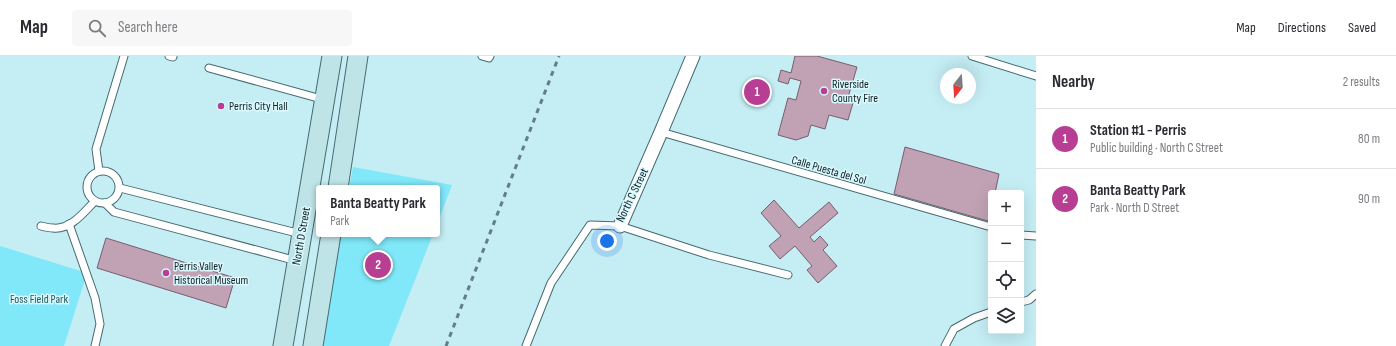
<!DOCTYPE html>
<html lang="en">
<head>
<meta charset="utf-8">
<style>
  body { margin:0; font-family:"Sofia Sans Condensed",sans-serif; background:#f7f7f7; color:#2b2b33 }
  .controls { position:absolute; right:12px; bottom:12px; display:grid; overflow:hidden; border-radius:4px; box-shadow:0 4px 16px #0002 }
  .controls button { width:36px; height:36px; display:grid; place-items:center; padding:0; border:0; border-bottom:1px solid #e1e1e2; background:#fff; color:#2b2b33; font:20px sans-serif }
  .compass { position:absolute; left:940px; top:12px; width:36px; height:36px; border-radius:50%; background:#fff; box-shadow:0 4px 16px #0002; rotate:197deg }
  .you { position:absolute; left:607px; top:185px; width:14px; height:14px; margin:-10px; border:3px solid #fff; border-radius:50%; background:#1a73e8; box-shadow:0 0 0 6px #1a73e833 }
  .badge { display:grid; place-items:center; width:26px; height:26px; border-radius:50%; background:#b73e92; color:#fff; font-size:13px; font-weight:700 }
  .pin { position:absolute; translate:-50% -50%; border:2px solid #fff; box-shadow:0 1px 4px #0006 }
  .popup { position:absolute; left:316px; top:129px; width:124px; height:52px; box-sizing:border-box; display:grid; place-content:center; border-radius:4px; background:#fff; filter:drop-shadow(0 1px 3px #0005); font-size:13px; white-space:nowrap; color:#7c7c81 }
  .popup b { font-size:15px; color:#2b2b33 }
  .popup::after { content:''; position:absolute; left:50%; top:100%; margin-left:-8px; border:8px solid transparent; border-top-color:#fff }
  .list { margin:0; padding:0; list-style:none }
  h2 { display:flex; justify-content:space-between; align-items:center; height:52px; margin:0; padding:0 16px; font-size:17px }
  h2 small { font-size:13px; font-weight:400; color:#7c7c81 }
  .list li { display:grid; grid-template-columns:26px 1fr auto; gap:12px; align-items:center; box-sizing:border-box; height:60px; padding:0 16px; border-top:1px solid #e1e1e2 }
  .list b { display:block; font-size:15px; white-space:nowrap }
  .list p { margin:0; font-size:13px; white-space:nowrap; color:#7c7c81 }
  .list em { font-size:13px; font-style:normal; color:#7c7c81 }
  .icon { flex:none; width:22px; height:22px; fill:none; stroke:currentColor; stroke-width:2; stroke-linecap:round; stroke-linejoin:round }
  .map { position:relative; flex:none; width:1036px; height:290px; overflow:hidden }
  header { display:flex; align-items:center; gap:24px; box-sizing:border-box; height:56px; padding:0 20px; background:#fff; border-bottom:1px solid #e1e1e2 }
  header strong { font-size:19px }
  nav { display:flex; gap:22px; margin-inline-start:auto; font-size:14px }
  .search { width:280px; height:36px; background:#f7f7f7; display:flex; align-items:center; gap:10px; box-sizing:border-box; padding:0 14px; border-radius:4px; color:#7c7c81; font-size:15px }
  main { display:flex }
  aside { flex:1; background:#fff }
  .map>svg:first-child { display:block }
  .green { fill:#80e8f9 }
  .building { fill:#c0a2b4; stroke:#785d6d }
  .lines { fill:none; stroke-linecap:round; stroke-linejoin:round }
  .service-casing { stroke:#466a70; stroke-width:9 }
  .minor-casing { stroke:#466a70; stroke-width:15 }
  .secondary-casing { stroke:#466a70; stroke-width:21 }
  .service { stroke:#fff; stroke-width:7 }
  .minor { stroke:#fff; stroke-width:13 }
  .secondary { stroke:#bfe4e8; stroke-width:19 }
  .rail { stroke:#647f84; stroke-width:3; stroke-dasharray:5 5; stroke-linecap:butt }
  .poi-dot { fill:#b73e92; stroke:#d9f9fe; stroke-width:1.5 }
  .labels { text-anchor:middle; stroke-width:3; stroke-linejoin:round; paint-order:stroke }
  .poi-label { font-size:12px; fill:#101f22; stroke:#d9f9fe; text-anchor:start }
  .street-label { font-size:12px; fill:#101f22; stroke:#d9f9fe }
  .park-label { font-size:12px; fill:#235961; stroke:#d9f9fe }
</style>
</head>
<body>
<header>
<strong>Map</strong>
<div class="search"><svg class="icon" aria-label="search" viewBox="0 0 24 24"><circle cx="10" cy="10" r="6"/><path d="M15 15l6 6"/></svg>Search here</div>
<nav><a>Map</a><a>Directions</a><a>Saved</a></nav>
</header>
<main>
<div class="map">
<svg width="1036" height="290" viewBox="0 0 1036 290">
  <rect width="100%" height="100%" fill="#c5edf4"/>
  <g class="green">
    <polygon points="353,111 452,129 437,168 437,132 349,132"/>
    <polygon points="341,178 433,178 389,290 322,290"/>
    <polygon points="0,190 87,217 64,290 0,290"/>
  </g>
  <g class="building">
    <polygon points="795,0 817,0 857,11 847,45 853,47 848,64 829,59 825,73 811,69 808,80 796,84 778,79 788,42 796,44 801,25 790,22 788,28 778,25 781,14 791,17"/>
    <polygon points="905,91 999,118 995,137 991,137 991,154 988,165 894,138"/>
    <polygon points="774,144 799,172 829,146 838,157 810,181 814,186 820,180 828,189 823,194 837,210 818,227 807,214 812,210 795,190 780,203 769,190 781,180 761,157"/>
    <polygon points="106,182 235,222 226,252 97,212"/>
  </g>
  <g class="lines">
    <defs>
      <g id="service">
        <polyline points="169,0 173,1"/>
        <polyline points="482,0 489,2 490,0"/>
        <polyline points="972,0 1036,20"/>
        <polyline points="209,12 325,44"/>
        <polyline points="661,76 991,171"/>
        <circle cx="103" cy="131" r="16"/>
        <polyline points="99,115 96,93 124,0"/>
        <polyline points="120,132 301,178"/>
        <polyline points="105,147 114,156 297,205"/>
        <polyline points="69,168 95,242 100,268 95,290"/>
        <path d="M41 170C45 171 49 172 53 172 71 174 84 156 95 145"/>
        <polyline points="1021,179 1036,180"/>
        <polyline points="1021,246 1029,244 1036,238"/>
        <polyline points="526,290 551,227 590,169 620,170 709,199 788,219"/>
        <polyline points="945,290 954,273 974,262 991,256"/>
      </g>
      <polyline id="minor" points="620,170 661,76 693,0"/>
      <g id="secondary">
        <polyline points="338,132 358,0"/>
        <polyline points="283,290 332,0"/>
        <polyline points="313,290 331,178"/>
      </g>
    </defs>
    <use href="#service" class="service-casing"/>
    <use href="#minor" class="minor-casing"/>
    <use href="#secondary" class="secondary-casing"/>
    <use href="#service" class="service"/>
    <use href="#minor" class="minor"/>
    <use href="#secondary" class="secondary"/>
    <polyline class="rail" points="446,290 559,0"/>
  </g>
  <g class="poi-dot">
    <circle cx="824" cy="35" r="4"/>
    <circle cx="221" cy="50" r="4"/>
    <circle cx="166" cy="217" r="4"/>
  </g>
  <g class="labels">
    <g class="poi-label">
      <text x="832" y="32">Riverside<tspan x="832" dy="14">County Fire</tspan></text>
      <text x="229" y="54">Perris City Hall</text>
      <text x="174" y="214">Perris Valley<tspan x="174" dy="14">Historical Museum</tspan></text>
    </g>
    <g class="street-label">
      <text transform="translate(829 114) rotate(16)" y="4">Calle Puesta del Sol</text>
      <text transform="translate(632 139) rotate(-64)" y="4">North C Street</text>
      <text transform="translate(301 180) rotate(-80)" y="4">North D Street</text>
    </g>
    <g class="park-label">
      <text x="39" y="247">Foss Field Park</text>
    </g>
  </g>
</svg>
<div class="controls">
<button>+</button>
<button>−</button>
<button><svg class="icon" aria-label="locate" viewBox="0 0 24 24"><circle cx="12" cy="12" r="6"/><path d="M12 2v4M12 18v4M2 12h4M18 12h4"/></svg></button>
<button><svg class="icon" aria-label="layers" viewBox="0 0 24 24"><path d="M12 4l9 5-9 5-9-5zM3 14l9 5 9-5"/></svg></button>
</div>
<svg class="compass" viewBox="-18 -18 36 36"><path d="M0-13l5 13h-10z" fill="#e53935"/><path d="M0 13l5-13h-10z" fill="#7c7c81"/></svg>
<div class="you"></div>
<div class="pin badge" style="left:757px;top:36px">1</div>
<div class="pin badge" style="left:378px;top:209px">2</div>
<div class="popup"><b>Banta Beatty Park</b>Park</div>
</div>
<aside>
<h2>Nearby<small>2 results</small></h2>
<ul class="list">
<li><span class="badge">1</span><div><b>Station #1 - Perris</b><p>Public building · North C Street</p></div><em>80 m</em></li>
<li><span class="badge">2</span><div><b>Banta Beatty Park</b><p>Park · North D Street</p></div><em>90 m</em></li>
</ul>
</aside>
</main>
</body>
</html>
